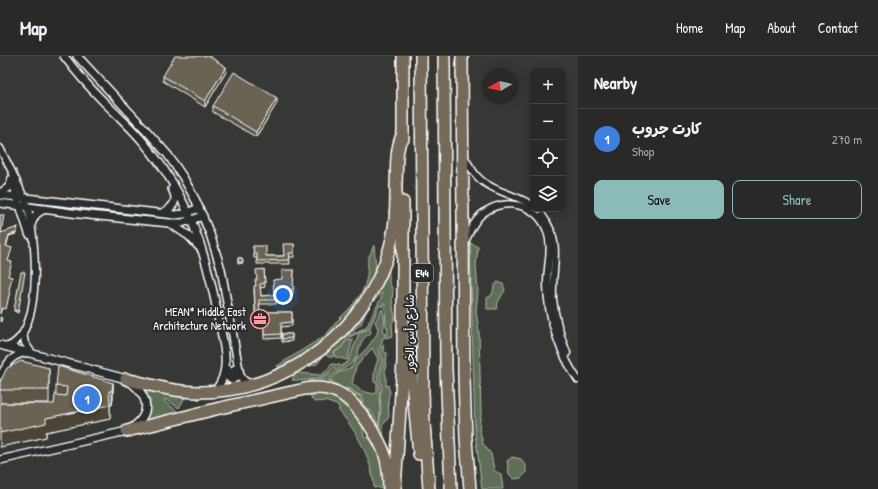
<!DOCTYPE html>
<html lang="en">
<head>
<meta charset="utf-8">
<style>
  body { margin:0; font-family:"Patrick Hand","Playpen Sans Arabic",sans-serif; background:#313230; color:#f1f3f6 }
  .controls { position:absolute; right:12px; top:12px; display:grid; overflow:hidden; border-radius:8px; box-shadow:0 2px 10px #0003 }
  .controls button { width:36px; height:36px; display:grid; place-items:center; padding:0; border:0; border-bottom:1px solid #454645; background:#292a28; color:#f1f3f6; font:20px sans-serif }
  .compass { position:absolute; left:482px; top:12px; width:36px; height:36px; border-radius:50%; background:#292a28; box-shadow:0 2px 10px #0003; rotate:261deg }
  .you { position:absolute; left:283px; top:239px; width:14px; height:14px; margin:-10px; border:3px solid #fff; border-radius:50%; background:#1a73e8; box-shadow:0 0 0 6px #1a73e833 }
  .badge { display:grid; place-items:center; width:26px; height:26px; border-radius:50%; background:#8bbbb9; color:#fff; font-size:13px; font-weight:700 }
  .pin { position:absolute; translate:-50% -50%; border:2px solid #fff; box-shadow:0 1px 4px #0006 }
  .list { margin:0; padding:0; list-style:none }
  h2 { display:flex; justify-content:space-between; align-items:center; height:52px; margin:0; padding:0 16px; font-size:17px }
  h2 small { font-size:13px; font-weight:400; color:#a5a7a8 }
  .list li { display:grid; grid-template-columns:26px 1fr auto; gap:12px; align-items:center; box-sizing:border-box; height:60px; padding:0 16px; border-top:1px solid #454645 }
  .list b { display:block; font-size:15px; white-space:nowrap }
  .list p { margin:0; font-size:13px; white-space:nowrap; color:#a5a7a8 }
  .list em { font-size:13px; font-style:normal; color:#a5a7a8 }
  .actions { display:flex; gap:8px; padding:12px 16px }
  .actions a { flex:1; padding:9px 0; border:1px solid #8bbbb9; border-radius:8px; text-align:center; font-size:14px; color:#8bbbb9 }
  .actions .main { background:#8bbbb9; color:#111 }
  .icon { flex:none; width:22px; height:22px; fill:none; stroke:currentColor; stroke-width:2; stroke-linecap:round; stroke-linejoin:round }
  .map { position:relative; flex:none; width:578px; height:433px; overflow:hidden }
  header { display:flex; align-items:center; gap:24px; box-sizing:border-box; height:56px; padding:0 20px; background:#292a28; border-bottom:1px solid #454645 }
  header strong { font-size:19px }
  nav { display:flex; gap:22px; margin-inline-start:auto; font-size:14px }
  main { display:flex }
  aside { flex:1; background:#292a28 }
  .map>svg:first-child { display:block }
  .green { fill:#5f6e56; stroke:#afb6aa; fill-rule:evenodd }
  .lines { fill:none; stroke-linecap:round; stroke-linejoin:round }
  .minor-casing { stroke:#fff; stroke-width:9 }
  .tertiary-casing { stroke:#fff; stroke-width:10 }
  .motorway-casing { stroke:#fff; stroke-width:14 }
  .minor { stroke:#2a2d2e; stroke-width:6 }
  .tertiary { stroke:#2a2d2e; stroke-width:7 }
  .motorway { stroke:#746a5a; stroke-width:11 }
  .wall { fill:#5c5447; stroke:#fff }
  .shaded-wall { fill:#4b4539; stroke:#fff }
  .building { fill:#6b6252; stroke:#fff }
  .labels { text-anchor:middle; stroke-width:4; stroke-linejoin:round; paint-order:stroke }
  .shield { fill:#2a2d2e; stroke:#bfc0c0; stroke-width:1 }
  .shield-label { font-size:11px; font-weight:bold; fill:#fff }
  .poi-label { font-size:12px; fill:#fff; stroke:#2a2d2e; text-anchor:end }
  .street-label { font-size:12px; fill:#fff; stroke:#2a2d2e }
</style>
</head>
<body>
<header>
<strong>Map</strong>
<nav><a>Home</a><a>Map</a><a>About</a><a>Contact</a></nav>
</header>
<main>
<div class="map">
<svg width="578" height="433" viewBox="0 0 578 433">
  <rect width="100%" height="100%" fill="#373835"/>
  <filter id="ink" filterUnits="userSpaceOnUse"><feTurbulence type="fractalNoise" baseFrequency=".025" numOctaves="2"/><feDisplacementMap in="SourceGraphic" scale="8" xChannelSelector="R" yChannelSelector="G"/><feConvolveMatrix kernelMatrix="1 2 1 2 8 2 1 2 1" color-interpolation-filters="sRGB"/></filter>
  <g filter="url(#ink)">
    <g class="green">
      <polygon points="470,187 478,191 476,210 478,235 476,255 479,275 481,358 479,371 483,388 491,398 494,414 501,419 503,433 482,433 475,376"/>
      <polygon points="374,189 376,213 371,225 373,227 336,277 284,313 277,310 326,279 338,264 350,252 361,238 365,229 367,220 368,203"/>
      <path d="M389 206V226L393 234 392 244 395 262 392 268 393 280 387 282V276L388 273 386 270 385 248H382L383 251 380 249 370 271 348 282 341 292 334 296 333 301H329L326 299H324L317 308 295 315 331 290ZM382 237V240L367 270 349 280 351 276 361 268 368 251Z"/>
      <path d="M498 226 503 228 505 234 498 246 497 253H487V242L492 239C494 234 493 229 498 226Z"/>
      <path d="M382 253C385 260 385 267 383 274L385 276 386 281 382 283V287L378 294 382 304 378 320 380 334 379 338 380 354 379 370 371 354 363 349 362 340 355 337 350 332 344 333 330 324 338 317 352 311 356 303 367 292 377 278 378 272 375 266ZM372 292 378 303 374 316V326L377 327V336L374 338 361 335 352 327 356 311Z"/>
      <path d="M370 272 371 277C356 285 362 296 353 306 347 313 336 314 328 324L338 330 324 326 309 328V325L319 323 323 324 326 320 348 306 359 277Z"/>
      <polygon points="353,283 347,304 335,301 335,296 341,292 347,284"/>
      <polygon points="383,289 384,296 387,297 385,317 386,319 386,330 388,329 390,336 388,343 389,361 382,370 384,379 382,382 360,347 345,334 350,333 354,338 360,340 362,349 369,355 379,372 381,353 380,339 382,333 380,320 384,304 380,294"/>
      <path d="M332 308 340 309C332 312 331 316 324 320 319 323 297 326 292 324L295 318C304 316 313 319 322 319Z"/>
      <polygon points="140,331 209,337 200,344 186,339 179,352 165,343 164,345 177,355 175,360 139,370 145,360"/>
      <path d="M320 336 337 341C340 352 351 351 357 360 362 366 363 373 364 381L374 384 382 403 384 433H381L378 431 374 432C372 403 358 377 339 355V350L325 345 314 346 310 340H315Z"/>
      <polygon points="512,401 521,403 526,410 526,417 521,422 514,423 509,418 507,405"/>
    </g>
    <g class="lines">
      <defs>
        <g id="minor">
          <path d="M0 92C10 113 23 134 29 157 36 186 44 279 6 291"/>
          <path d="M464 100C469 109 474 119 482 125 497 137 518 139 533 150"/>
          <polyline points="11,123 29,179"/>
          <path d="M542 159C564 188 551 211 553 243 555 262 560 279 567 297"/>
          <path d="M466 184C470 174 474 165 482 158 505 140 537 148 547 175 553 192 547 209 547 227 547 261 559 296 578 324"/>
          <polyline points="23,277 25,287 32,297"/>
          <path d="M0 320C7 307 12 298 28 297"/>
        </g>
        <g id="tertiary">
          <path d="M64 0C76 16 89 31 104 46 117 59 132 72 144 87 189 140 207 198 219 266 224 290 232 315 215 335"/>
          <polyline points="77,0 145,73 168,99 183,121 196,145 210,178 221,213 240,319 243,324 251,329"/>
          <polyline points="0,137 8,132 12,125"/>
          <polyline points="0,139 175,159 184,158 199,152"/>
          <polyline points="0,147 79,158 169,167 182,167 203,160"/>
          <path d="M162 157C173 152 179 145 172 133"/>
          <polyline points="171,168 189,180 200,192"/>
          <path d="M31 169C34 160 37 155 46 153"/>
          <path d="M0 289 126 323C150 339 154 359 127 375L0 404"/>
          <polyline points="228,313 229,322 232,324 236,321 235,313"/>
        </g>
        <g id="motorway">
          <polyline points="403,0 403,83"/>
          <polyline points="421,0 423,338 424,366 429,433"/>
          <polyline points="444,0 446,312 451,433"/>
          <polyline points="462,0 464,321 466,383 470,433"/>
          <polyline points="409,294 419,398"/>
          <path d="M126 323C150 329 174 336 200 336 288 336 370 273 391 187 396 168 396 149 396 130 397 111 395 94 403 77"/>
          <path d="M127 375 220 352 305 333C336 328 351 342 368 367 384 391 389 403 389 433"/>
          <polyline points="395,433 403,305 403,146"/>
        </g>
      </defs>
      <use href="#minor" class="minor-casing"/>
      <use href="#tertiary" class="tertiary-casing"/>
      <use href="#motorway" class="motorway-casing"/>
      <use href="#minor" class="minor"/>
      <use href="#tertiary" class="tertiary"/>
      <use href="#motorway" class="motorway"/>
    </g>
    <g class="wall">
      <polygon points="226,16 205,51 163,25 163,20"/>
      <polygon points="277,47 256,81 213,56 213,50"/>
      <polygon points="294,188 294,201 289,201 290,208 257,208 257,202 254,202 253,190 266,200 284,200"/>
      <polygon points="238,202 242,202 243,207 238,208"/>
      <polygon points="264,213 265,231 260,232 261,240 273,239 282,223 294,214 293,238 280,238 281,245 276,246 276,248 259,248 260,256 292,256 292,270 281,271 281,282 264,283 264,270 256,271 254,234"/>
      <polygon points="19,253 18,257 14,255 14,254"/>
      <polygon points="282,278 292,278 292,285 282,286"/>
      <polygon points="49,312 49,347 0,347 0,326"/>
      <polygon points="113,327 113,341 112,349 110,349 110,363 46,376 46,381 0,391 54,348 56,339 56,330"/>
    </g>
    <g class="shaded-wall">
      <polygon points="226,11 226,16 205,51 205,45"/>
      <polygon points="277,42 277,47 256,81 256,76"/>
      <polygon points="18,171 16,178 9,180 6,191 9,179"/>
      <polygon points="113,327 113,341 112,349 112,335"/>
      <polygon points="110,349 110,363 46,376 46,381 0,391 0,377 46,362"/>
    </g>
    <g class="building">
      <polygon points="175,0 209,0 226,11 205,45 163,20"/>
      <polygon points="234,16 277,42 256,76 213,50"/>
      <polygon points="0,159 4,159 1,177 18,171 16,177 9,179 6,190 12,192 8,205 12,206 8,220 12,221 9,234 10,235 6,253 2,252 0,258"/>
      <polygon points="283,188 294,188 294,197 289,197 290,204 257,205 257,198 254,198 253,190 266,190 266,200 284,200"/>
      <polygon points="238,202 242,202 243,206 238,206"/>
      <polygon points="264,213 265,227 260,228 261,240 274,239 273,224 282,223 282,214 294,214 293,234 280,234 281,241 276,242 276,244 259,244 260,256 292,256 292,266 281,267 281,278 264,279 264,266 256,267 254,230 256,230 255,224 257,224 256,214"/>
      <polygon points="21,216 25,216 19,251 18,255 14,254"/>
      <polygon points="0,261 2,262 1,266 0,266"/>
      <polygon points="282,278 292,278 292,282 282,283"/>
      <polygon points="21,305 49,312 49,334 0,334 0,326 7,312"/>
      <polygon points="58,310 113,327 112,335 109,335 110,349 46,362 46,367 0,377 0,347 54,348 55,339 66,340 67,331 56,330"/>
    </g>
  </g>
  <defs>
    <symbol id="office-ring" viewBox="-11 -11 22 22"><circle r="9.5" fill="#2a2d2e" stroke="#ff9aa2" stroke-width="1.5"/><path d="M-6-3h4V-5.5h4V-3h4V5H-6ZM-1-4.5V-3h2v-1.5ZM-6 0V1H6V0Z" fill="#ff9aa2"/></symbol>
  </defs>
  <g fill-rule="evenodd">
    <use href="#office-ring" x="249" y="252" width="22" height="22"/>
  </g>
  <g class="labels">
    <rect class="shield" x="411" y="208" width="22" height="18" rx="3"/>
    <g class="shield-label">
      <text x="422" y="221">E44</text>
    </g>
    <g class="poi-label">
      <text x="246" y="260">MEAN* Middle East<tspan x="246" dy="14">Architecture Network</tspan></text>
    </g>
    <g class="street-label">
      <text transform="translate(410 277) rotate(-90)" y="4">شارع رأس الخور</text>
    </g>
  </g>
</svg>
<div class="controls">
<button>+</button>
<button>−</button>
<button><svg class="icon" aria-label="locate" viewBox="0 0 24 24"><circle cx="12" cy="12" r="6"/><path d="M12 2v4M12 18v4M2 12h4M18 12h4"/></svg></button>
<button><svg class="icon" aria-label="layers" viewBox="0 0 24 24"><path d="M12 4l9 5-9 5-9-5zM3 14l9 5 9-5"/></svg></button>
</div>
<svg class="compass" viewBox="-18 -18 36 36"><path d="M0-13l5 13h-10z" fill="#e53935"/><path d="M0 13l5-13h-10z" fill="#a5a7a8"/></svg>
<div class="you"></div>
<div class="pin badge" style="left:87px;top:343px;background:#3f7fe0">1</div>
</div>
<aside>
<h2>Nearby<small></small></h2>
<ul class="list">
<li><span class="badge" style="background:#3f7fe0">1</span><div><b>كارت جروب</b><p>Shop</p></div><em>270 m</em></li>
</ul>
<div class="actions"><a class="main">Save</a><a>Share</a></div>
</aside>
</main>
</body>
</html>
